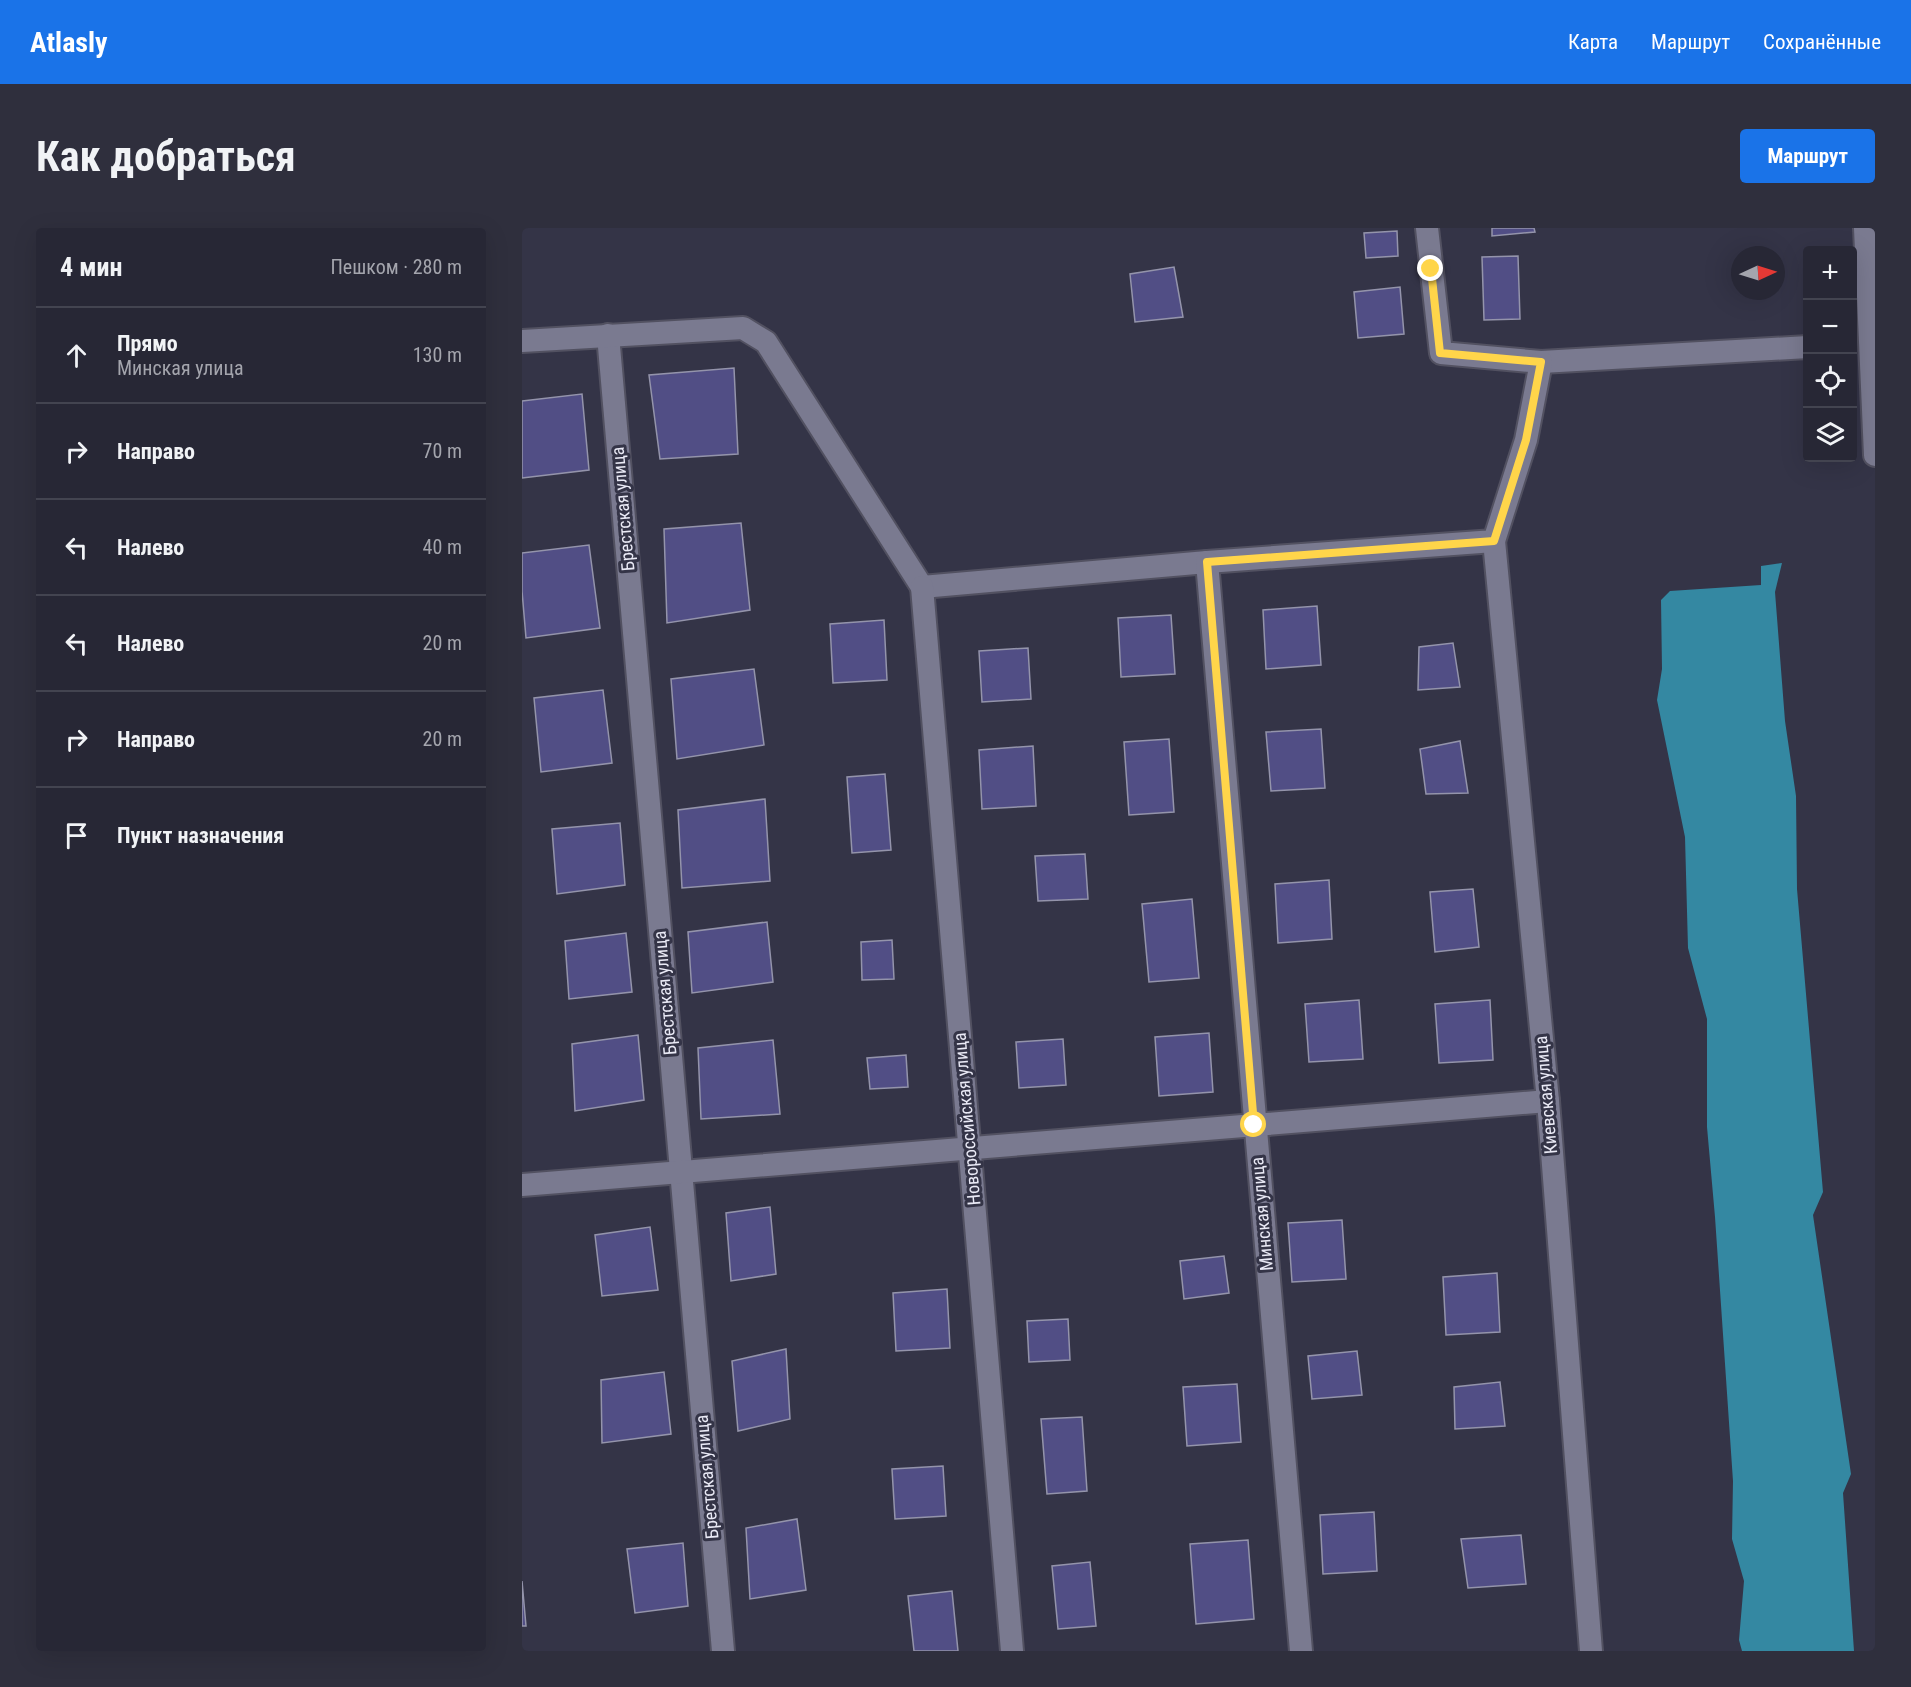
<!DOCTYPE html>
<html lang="ru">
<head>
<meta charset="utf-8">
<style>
  body { margin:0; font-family:"Roboto Condensed",sans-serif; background:#2f2f3d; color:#f1f3f6 }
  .controls { position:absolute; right:18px; top:18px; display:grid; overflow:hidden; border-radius:6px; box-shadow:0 6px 24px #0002 }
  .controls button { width:54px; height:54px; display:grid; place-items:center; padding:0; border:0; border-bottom:2px solid #434450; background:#272735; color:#f1f3f6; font:30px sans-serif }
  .compass { position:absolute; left:1209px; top:18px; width:54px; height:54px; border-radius:50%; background:#272735; box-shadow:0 6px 24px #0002; rotate:86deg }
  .stop { position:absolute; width:18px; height:18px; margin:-14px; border:4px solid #ffd54a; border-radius:50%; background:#fff }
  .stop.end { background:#ffd54a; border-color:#fff; box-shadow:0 2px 6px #0008 }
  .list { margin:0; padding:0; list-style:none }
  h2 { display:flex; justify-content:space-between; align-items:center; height:78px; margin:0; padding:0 24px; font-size:26px }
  h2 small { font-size:20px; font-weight:400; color:#a4a5ad }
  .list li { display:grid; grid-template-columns:39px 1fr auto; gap:18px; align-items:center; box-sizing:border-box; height:96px; padding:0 24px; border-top:2px solid #434450 }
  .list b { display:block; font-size:22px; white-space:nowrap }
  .list p { margin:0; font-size:20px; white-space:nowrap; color:#a4a5ad }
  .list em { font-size:20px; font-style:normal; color:#a4a5ad }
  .icon { flex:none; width:33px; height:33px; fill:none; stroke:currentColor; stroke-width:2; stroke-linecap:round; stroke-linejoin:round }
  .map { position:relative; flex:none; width:1353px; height:1423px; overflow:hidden; border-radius:6px }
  header { display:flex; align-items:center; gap:36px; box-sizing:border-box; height:84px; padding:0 30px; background:#1a73e8; color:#fff }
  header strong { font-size:28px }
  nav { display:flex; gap:33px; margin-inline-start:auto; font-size:21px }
  .intro { display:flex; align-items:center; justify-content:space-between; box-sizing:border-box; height:144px; padding:0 36px }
  h1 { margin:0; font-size:42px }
  .button { padding:15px 27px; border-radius:6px; background:#1a73e8; color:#fff; font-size:21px; font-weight:700 }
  main { display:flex; gap:36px; padding:0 36px }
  aside { flex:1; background:#272735; border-radius:6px; box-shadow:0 6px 24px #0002 }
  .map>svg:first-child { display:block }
  .water { fill:#3488a2 }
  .building { fill:#514e85; stroke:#9494ab; stroke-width:1.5 }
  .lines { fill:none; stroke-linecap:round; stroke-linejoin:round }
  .street-casing { stroke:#525161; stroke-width:26 }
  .street { stroke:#7a7a90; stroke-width:22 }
  .route { stroke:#ffd54a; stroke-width:8 }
  .labels { text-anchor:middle; stroke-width:6; stroke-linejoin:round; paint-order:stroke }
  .street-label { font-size:18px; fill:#eaeaf6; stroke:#343447 }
</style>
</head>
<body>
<header>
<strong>Atlasly</strong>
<nav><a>Карта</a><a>Маршрут</a><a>Сохранённые</a></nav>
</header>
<div class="intro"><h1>Как добраться</h1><a class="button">Маршрут</a></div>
<main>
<aside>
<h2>4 мин<small>Пешком · 280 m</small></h2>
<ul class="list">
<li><svg class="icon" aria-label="ahead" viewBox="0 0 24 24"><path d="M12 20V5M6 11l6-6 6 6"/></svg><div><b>Прямо</b><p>Минская улица</p></div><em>130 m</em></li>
<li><svg class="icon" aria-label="right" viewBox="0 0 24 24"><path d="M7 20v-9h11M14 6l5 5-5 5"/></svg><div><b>Направо</b></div><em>70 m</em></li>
<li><svg class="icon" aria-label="left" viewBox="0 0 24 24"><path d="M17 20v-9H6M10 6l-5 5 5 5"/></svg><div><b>Налево</b></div><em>40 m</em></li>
<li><svg class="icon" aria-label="left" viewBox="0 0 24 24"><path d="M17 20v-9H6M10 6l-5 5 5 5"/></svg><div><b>Налево</b></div><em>20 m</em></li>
<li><svg class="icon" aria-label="right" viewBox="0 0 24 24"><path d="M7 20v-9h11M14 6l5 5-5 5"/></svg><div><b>Направо</b></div><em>20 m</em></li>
<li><svg class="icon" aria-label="arrive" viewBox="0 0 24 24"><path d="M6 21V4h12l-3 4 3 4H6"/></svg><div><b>Пункт назначения</b></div></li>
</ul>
</aside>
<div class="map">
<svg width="1353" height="1423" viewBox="0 0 1353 1423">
  <rect width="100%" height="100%" fill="#343447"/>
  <polygon class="water" points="1260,335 1253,364 1263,493 1274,568 1275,661 1301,964 1291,987 1329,1246 1321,1265 1332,1423 1220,1423 1217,1412 1222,1353 1210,1311 1211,1253 1193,989 1185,899 1185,791 1166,720 1163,609 1135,472 1140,441 1139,372 1148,363 1239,357 1239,338"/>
  <g class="building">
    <polygon points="970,0 1012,0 1013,4 970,8"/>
    <polygon points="875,3 876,28 844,30 842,5"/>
    <polygon points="996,28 998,91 962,92 960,29"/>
    <polygon points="652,39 661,89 613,94 608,46"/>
    <polygon points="878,59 882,106 836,110 832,64"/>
    <polygon points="212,140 216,226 138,231 127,147"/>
    <polygon points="60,166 67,242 0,250 0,173"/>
    <polygon points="219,295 228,382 145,395 142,301"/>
    <polygon points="67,317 78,400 4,410 0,363 0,325"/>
    <polygon points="795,378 799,437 744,441 741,382"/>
    <polygon points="649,387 653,446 599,449 596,390"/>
    <polygon points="362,392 365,452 311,455 308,396"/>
    <polygon points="931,415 938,459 896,462 897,419"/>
    <polygon points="506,420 509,471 460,474 457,423"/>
    <polygon points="232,441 242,517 155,531 149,451"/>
    <polygon points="81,462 90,535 19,544 12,470"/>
    <polygon points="799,501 803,560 749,563 744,504"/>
    <polygon points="647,511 652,584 607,587 602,514"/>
    <polygon points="938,513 946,565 904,566 898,521"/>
    <polygon points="511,518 514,578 460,581 457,522"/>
    <polygon points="363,546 369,622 330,625 325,549"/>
    <polygon points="243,571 248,653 160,660 156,582"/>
    <polygon points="98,595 103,657 35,666 30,601"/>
    <polygon points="563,626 566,671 516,673 513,628"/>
    <polygon points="807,652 810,711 756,715 753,656"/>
    <polygon points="951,661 957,719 913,724 908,664"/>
    <polygon points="670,671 677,750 627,754 620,676"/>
    <polygon points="245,694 251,754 170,765 166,704"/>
    <polygon points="104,705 110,764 47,771 43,713"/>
    <polygon points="370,712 372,751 340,752 339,714"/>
    <polygon points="837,772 841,831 787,834 783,776"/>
    <polygon points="968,772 971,832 917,835 913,776"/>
    <polygon points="687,805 691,864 637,868 633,809"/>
    <polygon points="116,807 122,872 53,883 50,816"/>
    <polygon points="541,811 544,857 497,860 494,814"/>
    <polygon points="251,812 258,886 179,891 176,820"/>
    <polygon points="384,827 386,859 348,861 345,830"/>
    <polygon points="248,979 254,1046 209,1053 204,985"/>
    <polygon points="820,992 824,1051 770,1054 766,995"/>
    <polygon points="128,999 136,1062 80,1068 73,1007"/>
    <polygon points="702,1028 707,1065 662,1071 658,1033"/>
    <polygon points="975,1045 978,1104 924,1107 921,1049"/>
    <polygon points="425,1061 428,1120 374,1123 371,1065"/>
    <polygon points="546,1091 548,1132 507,1134 505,1093"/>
    <polygon points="264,1121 268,1191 216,1203 210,1133"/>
    <polygon points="835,1123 840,1167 790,1171 786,1128"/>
    <polygon points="142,1144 149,1206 80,1215 79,1152"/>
    <polygon points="978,1154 983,1198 933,1201 932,1159"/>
    <polygon points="715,1156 719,1214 665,1218 661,1159"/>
    <polygon points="560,1189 565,1263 525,1266 519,1191"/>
    <polygon points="421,1238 424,1288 373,1291 370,1241"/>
    <polygon points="852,1284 855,1343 801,1346 798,1287"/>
    <polygon points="275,1291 284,1362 228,1371 224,1300"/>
    <polygon points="999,1307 1004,1356 946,1360 939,1311"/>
    <polygon points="726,1312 732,1391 674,1396 668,1316"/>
    <polygon points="161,1315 166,1378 113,1385 105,1321"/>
    <polygon points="568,1334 574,1398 536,1401 530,1338"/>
    <polygon points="0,1353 4,1398 0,1398"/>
    <polygon points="430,1363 436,1423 392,1423 386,1368"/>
  </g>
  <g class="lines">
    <defs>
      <g id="street">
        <polyline points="905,0 919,125 1019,134 1286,119"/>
        <polyline points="1343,0 1353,227"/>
        <polyline points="86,107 201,1423"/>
        <polyline points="0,113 221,100 244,114 400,359 685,334 972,313 1004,212 1019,134"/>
        <polyline points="972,313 1026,873 1069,1423"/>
        <polyline points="685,334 779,1423"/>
        <polyline points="400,359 490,1423"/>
        <polyline points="0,957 1026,873"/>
      </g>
    </defs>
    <use href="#street" class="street-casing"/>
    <use href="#street" class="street"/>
  </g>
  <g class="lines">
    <polyline class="route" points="732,897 685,334 972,313 1004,212 1019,134 918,125 909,41"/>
  </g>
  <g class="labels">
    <g class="street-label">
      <text transform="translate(101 281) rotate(-95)" y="6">Брестская улица</text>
      <text transform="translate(143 765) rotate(-95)" y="6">Брестская улица</text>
      <text transform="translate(1024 867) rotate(-95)" y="6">Киевская улица</text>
      <text transform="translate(445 891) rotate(-95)" y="6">Новороссийская улица</text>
      <text transform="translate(740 986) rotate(-95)" y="6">Минская улица</text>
      <text transform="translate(185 1249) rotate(-95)" y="6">Брестская улица</text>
    </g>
  </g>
</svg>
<div class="controls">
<button>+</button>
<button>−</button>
<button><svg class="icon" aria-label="locate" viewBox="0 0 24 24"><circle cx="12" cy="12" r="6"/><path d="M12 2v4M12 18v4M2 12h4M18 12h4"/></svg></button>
<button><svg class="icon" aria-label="layers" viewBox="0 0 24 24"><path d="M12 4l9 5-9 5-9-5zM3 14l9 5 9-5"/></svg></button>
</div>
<svg class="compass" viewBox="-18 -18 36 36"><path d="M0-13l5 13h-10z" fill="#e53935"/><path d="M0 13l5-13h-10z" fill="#a4a5ad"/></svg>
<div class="stop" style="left:732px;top:897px"></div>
<div class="stop end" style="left:909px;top:41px"></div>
</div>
</main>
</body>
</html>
